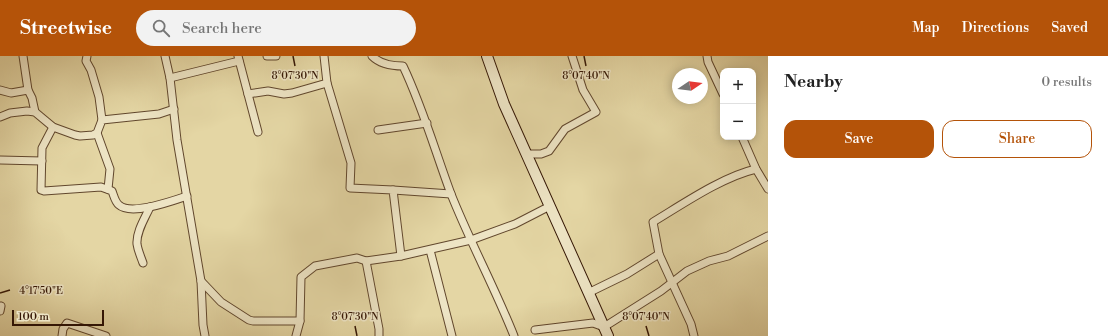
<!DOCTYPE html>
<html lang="en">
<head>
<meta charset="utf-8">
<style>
  body { margin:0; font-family:"Libre Bodoni",serif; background:#f2f2f2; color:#222 }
  .controls { position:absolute; right:12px; top:12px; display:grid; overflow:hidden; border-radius:8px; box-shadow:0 2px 10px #0003 }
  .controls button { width:36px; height:36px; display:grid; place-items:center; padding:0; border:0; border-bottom:1px solid #e0e0e0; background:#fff; color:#222; font:20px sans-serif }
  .compass { position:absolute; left:672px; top:12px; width:36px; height:36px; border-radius:50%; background:#fff; box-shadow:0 2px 10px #0003; rotate:77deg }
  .scale { position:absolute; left:12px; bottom:10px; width:92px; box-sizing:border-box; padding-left:4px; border:2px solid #351705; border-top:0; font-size:11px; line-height:14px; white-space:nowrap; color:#351705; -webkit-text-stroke:3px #ede4c4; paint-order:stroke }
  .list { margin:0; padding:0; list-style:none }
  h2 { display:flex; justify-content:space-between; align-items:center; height:52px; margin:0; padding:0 16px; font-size:17px }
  h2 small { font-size:13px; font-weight:400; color:#767676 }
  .actions { display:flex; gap:8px; padding:12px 16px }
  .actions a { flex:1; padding:9px 0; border:1px solid #b45309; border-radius:12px; text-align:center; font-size:14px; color:#b45309 }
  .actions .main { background:#b45309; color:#fff }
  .icon { flex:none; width:22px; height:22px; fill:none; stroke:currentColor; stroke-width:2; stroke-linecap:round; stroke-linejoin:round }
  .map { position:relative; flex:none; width:768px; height:280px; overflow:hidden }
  header { display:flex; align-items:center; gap:24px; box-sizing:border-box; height:56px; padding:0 20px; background:#b45309; color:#fff }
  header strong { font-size:19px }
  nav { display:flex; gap:22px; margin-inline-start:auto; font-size:14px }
  .search { width:280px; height:36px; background:#f2f2f2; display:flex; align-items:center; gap:10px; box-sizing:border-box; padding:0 14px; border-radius:22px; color:#767676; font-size:15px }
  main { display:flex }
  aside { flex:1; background:#fff }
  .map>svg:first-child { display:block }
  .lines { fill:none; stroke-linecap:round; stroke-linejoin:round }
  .street-casing { stroke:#61472d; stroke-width:9 }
  .secondary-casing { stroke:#351705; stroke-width:12 }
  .street { stroke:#ede4c4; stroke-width:7 }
  .secondary { stroke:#ede4c4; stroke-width:10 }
  .ticks { fill:none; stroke:#351705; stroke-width:1.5 }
  .ticks-label { font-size:10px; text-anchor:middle; fill:#351705; stroke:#ede4c4; stroke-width:3; stroke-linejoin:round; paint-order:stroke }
</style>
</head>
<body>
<header>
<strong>Streetwise</strong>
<div class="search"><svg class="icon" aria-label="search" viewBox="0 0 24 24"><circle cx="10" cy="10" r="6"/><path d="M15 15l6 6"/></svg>Search here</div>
<nav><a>Map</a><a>Directions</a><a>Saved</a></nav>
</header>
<main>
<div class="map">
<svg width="768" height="280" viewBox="0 0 768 280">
  <rect width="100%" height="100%" fill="#e4d6a4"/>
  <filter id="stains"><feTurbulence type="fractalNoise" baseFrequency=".005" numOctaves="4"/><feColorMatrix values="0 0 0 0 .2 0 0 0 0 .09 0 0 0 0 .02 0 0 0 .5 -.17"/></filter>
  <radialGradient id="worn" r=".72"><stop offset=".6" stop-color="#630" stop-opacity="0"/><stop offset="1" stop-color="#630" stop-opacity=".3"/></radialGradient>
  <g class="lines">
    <defs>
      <g id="street">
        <polyline points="23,0 28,34 32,42 35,56"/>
        <polyline points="87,0 86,5 91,14 99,41 102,64"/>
        <polyline points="165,0 170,22 177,84 201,225 203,269 205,280"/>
        <polyline points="238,0 258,76"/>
        <polyline points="267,0 276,0"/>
        <path d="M372 0C380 8 392 10 403 10 423 52 435 95 451 138 470 186 495 232 514 280"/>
        <polyline points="707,0 708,6 723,38"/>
        <polyline points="170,22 239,5"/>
        <polyline points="327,27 351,107 350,132 393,134 401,200"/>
        <polyline points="0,34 11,37 28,34"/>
        <polyline points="248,38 268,35 284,38 292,37 327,27 324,0"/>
        <polyline points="0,61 10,57 27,55 35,56 53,71 75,79 80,80 93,79 97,77 102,64 159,58 174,53"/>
        <path d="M53 71 42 92 41 134 44 135 101 131 112 135C114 140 115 146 119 149 131 160 172 145 187 140"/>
        <polyline points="378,74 427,67"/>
        <polyline points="97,77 110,113 108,133"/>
        <polyline points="742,81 756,113 768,133"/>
        <polyline points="527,98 541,98 549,95 565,73 596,56 583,34 572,0"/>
        <polyline points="0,104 42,105"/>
        <polyline points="393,134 451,138"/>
        <polyline points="430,194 452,280"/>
        <polyline points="366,205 379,273 379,280"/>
        <path d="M143 207C141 201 138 195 137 188 136 176 145 162 150 151"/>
        <polyline points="201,225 221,246 249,264 253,265 300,265"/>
        <polyline points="588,237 627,218 659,198"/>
        <polyline points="0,255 1,250"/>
        <polyline points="535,274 593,267 604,271 661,235 687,215 709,205 728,200 768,180"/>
        <polyline points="62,280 63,273 67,267 106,280"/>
        <polyline points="296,280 300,265 301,221 315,210 357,202 366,205 401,200 471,184 515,168 550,150"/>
        <path d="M694 280 691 268 659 198 653 166C683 148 722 121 756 113"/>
      </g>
      <polyline id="secondary" points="487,0 504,48 608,280"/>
    </defs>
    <use href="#street" class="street-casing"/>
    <use href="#secondary" class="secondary-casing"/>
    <use href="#street" class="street"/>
    <use href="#secondary" class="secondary"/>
  </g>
  <path class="ticks" d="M293 0 295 10M584 0 586 10M0 237 10 234M355 270 357 280M646 270 649 280"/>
  <g class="ticks-label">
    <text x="295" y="23">8°07'30"N</text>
    <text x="586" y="23">8°07'40"N</text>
    <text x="41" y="238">4°17'50"E</text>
    <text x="355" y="264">8°07'30"N</text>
    <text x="646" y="264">8°07'40"N</text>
  </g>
  <rect width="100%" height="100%" filter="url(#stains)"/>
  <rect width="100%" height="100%" fill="url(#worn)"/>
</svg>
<div class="controls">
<button>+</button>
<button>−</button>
</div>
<svg class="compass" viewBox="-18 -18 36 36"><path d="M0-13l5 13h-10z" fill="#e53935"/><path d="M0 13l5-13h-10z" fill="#767676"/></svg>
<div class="scale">100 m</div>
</div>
<aside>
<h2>Nearby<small>0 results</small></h2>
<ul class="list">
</ul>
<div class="actions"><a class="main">Save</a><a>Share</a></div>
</aside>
</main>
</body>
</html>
